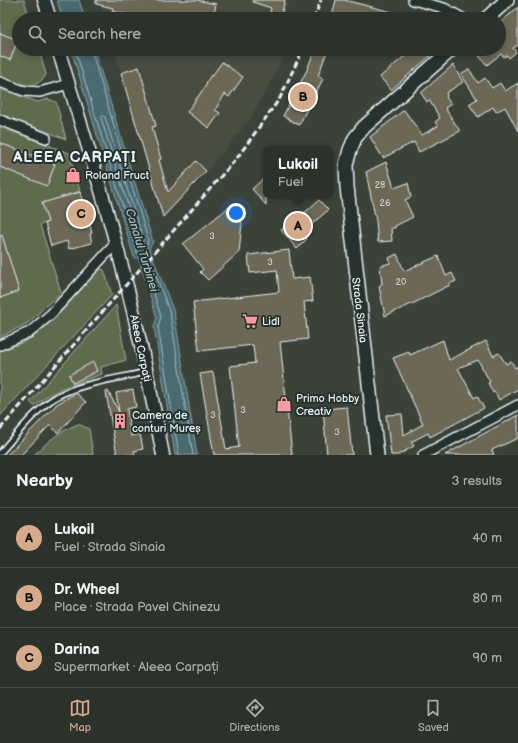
<!DOCTYPE html>
<html lang="en">
<head>
<meta charset="utf-8">
<style>
  body { margin:0; font-family:"Balsamiq Sans",sans-serif; background:#383e37; color:#f1f3f6 }
  .you { position:absolute; left:236px; top:213px; width:14px; height:14px; margin:-10px; border:3px solid #fff; border-radius:50%; background:#1a73e8; box-shadow:0 0 0 6px #1a73e833 }
  .badge { display:grid; place-items:center; width:26px; height:26px; border-radius:50%; background:#d6ab8b; color:#111; font-size:13px; font-weight:700 }
  .pin { position:absolute; translate:-50% -50%; border:2px solid #fff; box-shadow:0 1px 4px #0006 }
  .popup { position:absolute; left:263px; top:146px; width:70px; height:52px; box-sizing:border-box; display:grid; place-content:center; border-radius:6px; background:#2c322b; filter:drop-shadow(0 1px 3px #0005); font-size:13px; white-space:nowrap; color:#a6aaa9 }
  .popup b { font-size:15px; color:#f1f3f6 }
  .popup::after { content:''; position:absolute; left:50%; top:100%; margin-left:-8px; border:8px solid transparent; border-top-color:#2c322b }
  .list { margin:0; padding:0; list-style:none }
  h2 { display:flex; justify-content:space-between; align-items:center; height:52px; margin:0; padding:0 16px; font-size:17px }
  h2 small { font-size:13px; font-weight:400; color:#a6aaa9 }
  .list li { display:grid; grid-template-columns:26px 1fr auto; gap:12px; align-items:center; box-sizing:border-box; height:60px; padding:0 16px; border-top:1px solid #484d47 }
  .list b { display:block; font-size:15px; white-space:nowrap }
  .list p { margin:0; font-size:13px; white-space:nowrap; color:#a6aaa9 }
  .list em { font-size:13px; font-style:normal; color:#a6aaa9 }
  .icon { flex:none; width:22px; height:22px; fill:none; stroke:currentColor; stroke-width:2; stroke-linecap:round; stroke-linejoin:round }
  .map { position:relative; flex:none; width:518px; height:455px; overflow:hidden }
  .search { position:absolute; background:#2c322b; box-shadow:0 2px 6px #0003; left:12px; right:12px; top:12px; height:44px; display:flex; align-items:center; gap:10px; box-sizing:border-box; padding:0 14px; border-radius:22px; color:#a6aaa9; font-size:15px }
  .sheet { height:232px; background:#2c322b }
  nav { display:flex; justify-content:space-around; align-items:center; box-sizing:border-box; height:56px; border-top:1px solid #484d47; background:#2c322b; font-size:11px; color:#a6aaa9 }
  nav a { display:grid; justify-items:center; gap:2px }
  nav .on { color:#d6ab8b }
  .map>svg:first-child { display:block }
  .built { fill:#4a4e41 }
  .green { fill:#5d6c4e; stroke:#a2aea3 }
  .water { fill:#4a6a71; stroke:#89a0a7 }
  .lines { fill:none; stroke-linecap:round; stroke-linejoin:round }
  .shore { stroke:#a9bbc2; stroke-width:1 }
  .building { fill:#6c6855; stroke:#e8f1f8 }
  .service-casing { stroke:#e8f1f8; stroke-width:8 }
  .minor-casing { stroke:#e8f1f8; stroke-width:12 }
  .tertiary-casing { stroke:#e8f1f8; stroke-width:15 }
  .secondary-casing { stroke:#e8f1f8; stroke-width:16 }
  .service { stroke:#26332d; stroke-width:4.5 }
  .minor { stroke:#26332d; stroke-width:9 }
  .tertiary { stroke:#26332d; stroke-width:12 }
  .secondary { stroke:#26332d; stroke-width:13 }
  .rail { stroke:#e8f1f8; stroke-width:3; stroke-dasharray:6 3; stroke-linecap:butt }
  .labels { text-anchor:middle; stroke-width:4; stroke-linejoin:round; paint-order:stroke }
  .number-label { font-size:9px; fill:#c9cfcf }
  .poi-label { font-size:11px; fill:#e8f1f8; stroke:#26332d; text-anchor:start }
  .street-label { font-size:11px; fill:#e8f1f8; stroke:#26332d }
  .water-label { font-size:12px; font-style:italic; fill:#a9bbc2; stroke:#26332d }
  .district-label { font-size:15px; font-weight:bold; letter-spacing:1px; fill:#e8f1f8; stroke:#26332d }
</style>
</head>
<body>
<div class="map">
<svg width="518" height="455" viewBox="0 0 518 455">
  <rect width="100%" height="100%" fill="#3b4339"/>
  <filter id="ink" filterUnits="userSpaceOnUse"><feTurbulence type="fractalNoise" baseFrequency=".025" numOctaves="2"/><feDisplacementMap in="SourceGraphic" scale="8" xChannelSelector="R" yChannelSelector="G"/><feConvolveMatrix kernelMatrix="1 2 1 2 8 2 1 2 1" color-interpolation-filters="sRGB"/></filter>
  <g filter="url(#ink)">
    <g class="built">
      <polygon points="99,0 288,0 284,16 297,19 105,19"/>
      <polygon points="114,49 287,49 269,85 251,117 219,157 163,217"/>
    </g>
    <g class="green">
      <path d="M0 0H24L30 19H19V49H39L46 75C36 92 16 83 0 77Z"/>
      <polygon points="0,89 38,102 48,99 56,102 66,139 0,114"/>
      <polygon points="0,127 69,153 80,191 60,197 48,222 40,225 61,292 28,323 0,337"/>
      <path d="M101 269 104 270 112 295 0 416V351C11 347 24 343 34 336 57 319 75 295 95 274Z"/>
      <polygon points="116,305 126,360 101,367 102,374 63,388 49,395 34,406 30,402"/>
      <path d="M78 424 89 429 93 455H34C50 440 58 432 78 424Z"/>
    </g>
    <g class="water">
      <polygon points="57,0 79,0 85,19 63,19"/>
      <polygon points="71,49 94,49 153,242 149,248 174,312 197,455 175,455 154,326 157,318 139,259 134,257"/>
    </g>
    <g class="lines">
      <g class="shore">
        <polyline points="75,49 137,253 143,258 161,317 158,327 179,455"/>
        <polyline points="91,49 148,240 146,249 170,313 193,455"/>
        <polygon points="103,116 105,117 143,240 141,243 139,241 101,118"/>
      </g>
    </g>
    <g class="building">
      <polygon points="96,0 197,0 216,4 213,19 134,19 135,16 112,11 113,8 96,4"/>
      <polygon points="253,0 285,0 280,19 268,19 271,8 253,2"/>
      <polygon points="336,0 344,0 408,16 408,19 345,19 332,16"/>
      <polygon points="518,7 518,45 513,48 516,52 509,58 507,55 504,57 501,54 487,65 473,49 499,49 499,24"/>
      <polygon points="0,33 18,40 10,60 0,56"/>
      <polygon points="315,49 328,49 318,76 323,79 299,125 283,116 307,70"/>
      <polygon points="413,49 438,49 391,90 380,77"/>
      <polygon points="222,62 243,77 229,97 225,94 215,110 220,113 209,128 187,112 207,84 206,83 211,75 212,76"/>
      <polygon points="453,65 463,82 446,93 447,96 446,97 451,104 445,108 460,131 419,152 414,142 383,158 370,137 404,110 422,135 438,126 435,122 440,118 429,100 427,102 421,93"/>
      <polygon points="139,67 156,126 152,127 161,159 159,160 168,192 196,161 206,171 163,217 121,73"/>
      <polygon points="469,69 478,83 485,78 492,88 500,83 505,91 518,83 518,131 505,107 496,112 493,107 478,117 469,104 477,99 461,74"/>
      <polygon points="0,143 55,164 47,186 0,167"/>
      <polygon points="386,162 394,188 408,183 411,197 405,200 413,217 395,226 395,228 391,228 392,241 378,242 376,221 366,172"/>
      <polygon points="266,176 266,205 252,189"/>
      <polygon points="80,192 92,233 90,234 92,243 69,249 67,241 51,246 45,223 48,222 42,203"/>
      <polygon points="319,200 328,210 302,233 307,239 297,249 281,230 293,220 294,222"/>
      <polygon points="229,207 242,223 239,252 208,280 200,272 203,269 183,244"/>
      <polygon points="0,235 2,235 19,291 0,298"/>
      <polygon points="289,250 292,279 310,277 313,301 304,302 308,339 280,342 292,455 214,455 200,374 213,372 226,449 239,447 230,366 255,363 253,345 199,351 193,302 279,292 277,270 250,273 248,255"/>
      <polygon points="397,254 404,271 438,256 446,276 452,273 456,281 449,284 450,285 416,302 385,316 379,286 382,284 380,266 390,263 389,258"/>
      <polygon points="443,340 449,360 486,341 493,356 499,353 506,364 511,361 515,368 518,366 518,389 499,400 495,392 493,393 488,383 490,382 478,360 458,368 474,398 477,396 484,408 430,437 428,433 411,442 414,446 398,455 391,455 386,415 402,414 404,435 423,424 393,358 409,352 410,355"/>
      <polygon points="93,362 97,371 73,383 69,375"/>
      <polygon points="133,390 136,407 127,409 131,436 140,434 143,449 134,451 135,455 117,455 106,392 108,391 119,412 116,393"/>
      <polygon points="76,393 86,402 58,433 50,425 21,455 7,455 57,404"/>
      <polygon points="347,407 352,455 327,455 323,409"/>
      <polygon points="518,415 518,438 492,450 494,455 445,455"/>
    </g>
    <g class="lines">
      <defs>
        <path id="service" d="M0 453C16 435 41 402 64 393 89 382 120 378 147 372"/>
        <g id="minor">
          <polyline points="413,0 444,8 464,19"/>
          <polyline points="0,82 24,91 40,92 69,84"/>
          <polyline points="0,120 46,138"/>
          <polyline points="0,345 30,332 51,314 116,243"/>
          <polyline points="423,455 518,405"/>
        </g>
        <g id="tertiary">
          <polyline points="44,0 50,19"/>
          <path d="M58 49C85 137 113 225 134 315 145 361 154 408 163 455"/>
        </g>
        <g id="secondary">
          <polyline points="486,19 507,0"/>
          <polyline points="377,455 347,187 346,165 350,150 355,138 364,127 452,49"/>
        </g>
      </defs>
      <use href="#service" class="service-casing"/>
      <use href="#minor" class="minor-casing"/>
      <use href="#tertiary" class="tertiary-casing"/>
      <use href="#secondary" class="secondary-casing"/>
      <use href="#service" class="service"/>
      <use href="#minor" class="minor"/>
      <use href="#tertiary" class="tertiary"/>
      <use href="#secondary" class="secondary"/>
      <g class="rail">
        <polyline points="314,19 321,0"/>
        <polyline points="0,429 237,158 280,98 303,49"/>
      </g>
    </g>
  </g>
  <defs>
    <symbol id="shop-bare" viewBox="-9 -9 18 18"><path d="M-5-2.5h2.3a2.7 3.5 0 0 1 5.4 0H5L5.5 6h-11ZM-1.5-2.5h3a1.5 2.3 0 0 0-3 0Z" fill="#ff9aa2" stroke="#26332d" stroke-width="2.5" paint-order="stroke"/></symbol>
    <symbol id="supermarket-bare" viewBox="-9 -9 18 18"><path d="M-6-5.5h2.5l.6 2H6L4.5 2H-2.5L-4.4-4H-6ZM-1.5 3.2a1.3 1.3 0 1 0 .1 0ZM3 3.2a1.3 1.3 0 1 0 .1 0Z" fill="#ff9aa2" stroke="#26332d" stroke-width="2.5" paint-order="stroke"/></symbol>
    <symbol id="building-bare" viewBox="-9 -9 18 18"><path d="M-4-6H4V6H1V3H-1V6H-4ZM-2.5-4.3h1.7v1.8h-1.7ZM.8-4.3h1.7v1.8H.8ZM-2.5-1h1.7V.8h-1.7ZM.8-1h1.7V.8H.8Z" fill="#ff9aa2" stroke="#26332d" stroke-width="2.5" paint-order="stroke"/></symbol>
  </defs>
  <g fill-rule="evenodd">
    <use href="#shop-bare" x="62" y="164" width="22" height="22"/>
    <use href="#supermarket-bare" x="239" y="310" width="22" height="22"/>
    <use href="#shop-bare" x="273" y="393" width="22" height="22"/>
    <use href="#building-bare" x="109" y="410" width="22" height="22"/>
  </g>
  <g class="labels">
    <g class="number-label">
      <text x="380" y="188">28</text>
      <text x="385" y="206">26</text>
      <text x="212" y="239">3</text>
      <text x="270" y="265">3</text>
      <text x="401" y="285">20</text>
      <text x="243" y="413">3</text>
      <text x="213" y="418">3</text>
      <text x="337" y="435">3</text>
    </g>
    <g class="poi-label">
      <text x="85" y="179">Roland Fruct</text>
      <text x="262" y="325">Lidl</text>
      <text x="296" y="402">Primo Hobby<tspan x="296" dy="13">Creativ</tspan></text>
      <text x="132" y="419">Camera de<tspan x="132" dy="13">conturi Mureș</tspan></text>
    </g>
    <g class="street-label">
      <text transform="translate(360 310) rotate(83)" y="4">Strada Sinaia</text>
      <text transform="translate(141 348) rotate(78)" y="4">Aleea Carpați</text>
    </g>
    <g class="water-label">
      <text transform="translate(142 250) rotate(73)" y="4">Canalul Turbinei</text>
    </g>
    <g class="district-label">
      <text x="75" y="162">ALEEA CARPAȚI</text>
    </g>
  </g>
</svg>
<div class="you"></div>
<div class="pin badge" style="left:298px;top:226px">A</div>
<div class="popup"><b>Lukoil</b>Fuel</div>
<div class="pin badge" style="left:303px;top:97px">B</div>
<div class="pin badge" style="left:81px;top:214px">C</div>
<div class="search"><svg class="icon" aria-label="search" viewBox="0 0 24 24"><circle cx="10" cy="10" r="6"/><path d="M15 15l6 6"/></svg>Search here</div>
</div>
<section class="sheet">
<h2>Nearby<small>3 results</small></h2>
<ul class="list">
<li><span class="badge">A</span><div><b>Lukoil</b><p>Fuel · Strada Sinaia</p></div><em>40 m</em></li>
<li><span class="badge">B</span><div><b>Dr. Wheel</b><p>Place · Strada Pavel Chinezu</p></div><em>80 m</em></li>
<li><span class="badge">C</span><div><b>Darina</b><p>Supermarket · Aleea Carpați</p></div><em>90 m</em></li>
</ul>
</section>
<nav>
<a class="on"><svg class="icon" aria-label="map" viewBox="0 0 24 24"><path d="M3 6l6-2 6 2 6-2v14l-6 2-6-2-6 2zM9 4v14M15 6v14"/></svg>Map</a>
<a><svg class="icon" aria-label="directions" viewBox="0 0 24 24"><path d="M12 3l9 9-9 9-9-9zM9 14v-3h6M13 9l2 2-2 2"/></svg>Directions</a>
<a><svg class="icon" aria-label="saved" viewBox="0 0 24 24"><path d="M7 4h10v16l-5-4-5 4z"/></svg>Saved</a>
</nav>
</body>
</html>
